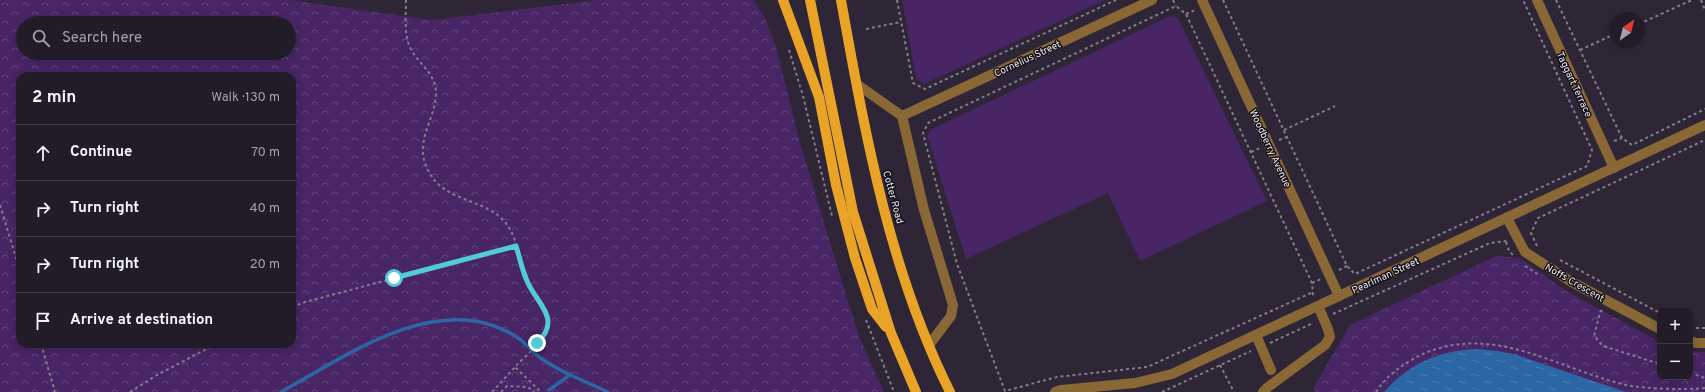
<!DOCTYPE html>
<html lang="en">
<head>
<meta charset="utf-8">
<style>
  body { margin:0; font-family:Overpass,sans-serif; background:#2a2531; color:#f1f3f6 }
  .controls { position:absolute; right:12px; bottom:12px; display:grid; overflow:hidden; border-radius:8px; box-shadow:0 2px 10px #0003 }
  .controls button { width:36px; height:36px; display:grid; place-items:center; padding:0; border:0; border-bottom:1px solid #3f3a46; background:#221c29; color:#f1f3f6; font:20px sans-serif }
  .compass { position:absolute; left:1609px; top:12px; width:36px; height:36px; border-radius:50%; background:#221c29; box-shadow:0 2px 10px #0003; rotate:35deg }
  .stop { position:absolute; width:12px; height:12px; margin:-9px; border:3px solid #52cbd7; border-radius:50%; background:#fff }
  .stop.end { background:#52cbd7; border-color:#fff; box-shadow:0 1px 4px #0008 }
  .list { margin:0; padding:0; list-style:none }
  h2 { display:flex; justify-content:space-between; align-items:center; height:52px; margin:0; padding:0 16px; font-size:17px }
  h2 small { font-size:13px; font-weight:400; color:#a2a1a8 }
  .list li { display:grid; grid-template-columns:26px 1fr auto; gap:12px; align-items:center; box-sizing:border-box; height:56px; padding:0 16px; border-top:1px solid #3f3a46 }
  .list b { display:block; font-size:15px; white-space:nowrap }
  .list em { font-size:13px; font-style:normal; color:#a2a1a8 }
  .icon { flex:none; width:22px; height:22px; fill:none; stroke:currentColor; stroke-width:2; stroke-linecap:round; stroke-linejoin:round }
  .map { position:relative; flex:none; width:1705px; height:392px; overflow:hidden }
  .search { position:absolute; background:#221c29; box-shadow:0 2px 10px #0003; left:16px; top:16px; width:280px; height:44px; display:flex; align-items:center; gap:10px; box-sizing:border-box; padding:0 14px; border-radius:22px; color:#a2a1a8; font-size:15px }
  .panel { position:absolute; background:#221c29; box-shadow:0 2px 10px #0003; left:16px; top:72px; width:280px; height:276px; border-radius:12px }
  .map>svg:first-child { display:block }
  .grass { fill:#482565 }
  .park { fill:url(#park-crowns); fill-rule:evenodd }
  .water { fill:url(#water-ripples) }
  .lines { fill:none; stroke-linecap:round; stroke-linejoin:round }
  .stream { stroke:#2c66a5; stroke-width:3.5 }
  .path { stroke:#837c8b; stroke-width:2; stroke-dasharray:3 3; stroke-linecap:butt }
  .minor { stroke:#896836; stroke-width:10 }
  .major { stroke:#e9a427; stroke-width:10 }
  .route { stroke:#52cbd7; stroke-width:5 }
  .labels { text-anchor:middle; stroke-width:3; stroke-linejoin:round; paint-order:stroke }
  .street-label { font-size:10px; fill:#ece7f3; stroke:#141119 }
</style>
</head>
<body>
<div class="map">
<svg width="1705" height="392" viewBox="0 0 1705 392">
  <defs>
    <pattern id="park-crowns" width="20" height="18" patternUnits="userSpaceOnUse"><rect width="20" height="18" fill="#482565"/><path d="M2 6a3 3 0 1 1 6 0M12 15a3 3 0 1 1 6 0" fill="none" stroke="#63457c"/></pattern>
    <pattern id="water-ripples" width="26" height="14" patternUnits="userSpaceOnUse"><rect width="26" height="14" fill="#2c66a5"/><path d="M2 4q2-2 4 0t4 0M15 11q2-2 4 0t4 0" fill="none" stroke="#4b7cb2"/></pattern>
  </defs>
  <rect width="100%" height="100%" fill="#2e2637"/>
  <g class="grass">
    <polygon points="902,0 1105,0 924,84 916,78"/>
    <polygon points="1170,16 1178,18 1267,201 1140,261 1108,193 966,259 927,135 932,129"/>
  </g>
  <g class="park">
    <path d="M0 0H290L432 20 597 0H753L765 18 776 47 800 143 838 269 860 339 884 392H0ZM23 23H289V53H23ZM20 76H292V344H20Z"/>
    <polygon points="1496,256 1520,258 1566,291 1660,342 1660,377 1690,377 1690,351 1705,352 1705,392 1315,392 1314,387 1350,325"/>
  </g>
  <path class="water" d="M1478 349 1498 351 1517 355 1626 392H1384C1409 363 1441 350 1478 349Z"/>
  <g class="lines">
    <g class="stream">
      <polyline points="549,390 571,374"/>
      <path d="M281 392C341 359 424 299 497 327 503 330 512 333 518 338 526 343 531 351 538 356 559 372 585 381 608 392"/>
    </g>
    <g class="path">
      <path d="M406 0C406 14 404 32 409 45 416 63 435 71 436 92 436 122 411 142 430 174 445 199 477 199 499 216 521 234 518 270 534 292 540 302 550 313 548 325 545 341 526 355 515 367L541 392"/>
      <polyline points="897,0 913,83 925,89 1116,0"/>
      <polyline points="1173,0 1176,6"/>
      <polyline points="1223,0 1347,266 1355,274 1587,166 1592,150 1523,0"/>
      <polyline points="1556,0 1622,138 1632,145 1705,109"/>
      <polyline points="1701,0 1705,10"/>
      <polyline points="1186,14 1195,10"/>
      <polyline points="1639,24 1692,0"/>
      <polyline points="866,29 901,22"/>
      <polyline points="789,50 803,96 832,216"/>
      <polyline points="1580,50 1615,34"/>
      <polyline points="1284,130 1335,106"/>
      <polyline points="1279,140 1287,137"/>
      <polyline points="1614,141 1622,138"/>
      <polyline points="1251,152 1260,148"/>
      <polyline points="0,205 20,271"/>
      <polyline points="1506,242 1509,251 1514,256"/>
      <polyline points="1537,246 1531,233 1538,218 1705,140"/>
      <polyline points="1560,260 1660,313"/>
      <polyline points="1525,266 1539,275"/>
      <polyline points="1339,270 1347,266"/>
      <polyline points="1312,283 1321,279"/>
      <polyline points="1311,293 1147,367 1057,377 1005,391 957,264 923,133 928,123 1176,6 1186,14 1312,283 1313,296"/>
      <polyline points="292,307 305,302 516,246"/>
      <polyline points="1602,310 1600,312 1594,336 1603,346 1660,364"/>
      <polyline points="1333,314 1490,243 1507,241"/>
      <polyline points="866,320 894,392"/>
      <polyline points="1690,328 1705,328"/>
      <polyline points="1270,343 1313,323"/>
      <polyline points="41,344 55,392"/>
      <polyline points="1220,365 1234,392"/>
      <polyline points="1690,373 1705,378"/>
      <polyline points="130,392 157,375 216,344"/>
      <polyline points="492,392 515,367"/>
      <polyline points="501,392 507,386 528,387 534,392"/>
      <polyline points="1162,392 1251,351"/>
      <path d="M1376 392C1387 374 1406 362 1425 353 1496 324 1558 369 1626 385 1646 389 1685 390 1705 388"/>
    </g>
    <g class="minor">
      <polyline points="1202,0 1339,296"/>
      <polyline points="1537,0 1614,168"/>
      <polyline points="858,85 902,116 924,210 953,305 951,316 929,345"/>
      <polyline points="902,116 1152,0"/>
      <polyline points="1507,218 1525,252 1570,281 1660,329"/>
      <polyline points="1256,335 1271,370"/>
      <polyline points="1690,341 1696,343 1705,343"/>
      <polyline points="1055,392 1061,390 1135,383 1172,374 1705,125"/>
      <polyline points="1263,392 1268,387 1325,345 1330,337 1328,329 1318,306"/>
    </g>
    <g class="major">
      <polyline points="783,0 819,97 836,185 855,258 872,309 886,327"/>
      <polyline points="810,0 853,212 891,333 916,392"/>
      <path d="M841 0C865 133 889 270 950 392"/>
    </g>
  </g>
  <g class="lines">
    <path class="route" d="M394 278 516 246C520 258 522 271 528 283 538 305 562 319 537 343"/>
  </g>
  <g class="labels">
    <g class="street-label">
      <text transform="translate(1027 58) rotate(-25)" y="4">Cornelius Street</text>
      <text transform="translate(1575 84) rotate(65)" y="4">Taggart Terrace</text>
      <text transform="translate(1271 148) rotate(65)" y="4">Woodberry Avenue</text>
      <text transform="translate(894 197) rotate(75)" y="4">Cotter Road</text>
      <text transform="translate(1385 275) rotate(-25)" y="4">Pearlman Street</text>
      <text transform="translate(1575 282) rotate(30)" y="4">Noffs Crescent</text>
    </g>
  </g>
</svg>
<div class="controls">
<button>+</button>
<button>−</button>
</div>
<svg class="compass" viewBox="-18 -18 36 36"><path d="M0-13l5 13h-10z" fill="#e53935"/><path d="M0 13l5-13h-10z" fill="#a2a1a8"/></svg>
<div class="stop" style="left:394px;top:278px"></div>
<div class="stop end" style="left:537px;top:343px"></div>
<div class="search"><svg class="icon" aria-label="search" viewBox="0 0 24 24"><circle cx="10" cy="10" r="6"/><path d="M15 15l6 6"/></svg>Search here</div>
<section class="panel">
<h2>2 min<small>Walk · 130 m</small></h2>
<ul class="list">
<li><svg class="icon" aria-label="ahead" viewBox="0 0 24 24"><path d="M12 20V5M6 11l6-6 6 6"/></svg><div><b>Continue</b></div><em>70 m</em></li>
<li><svg class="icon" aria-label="right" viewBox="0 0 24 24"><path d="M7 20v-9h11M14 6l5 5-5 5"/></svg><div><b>Turn right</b></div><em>40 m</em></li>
<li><svg class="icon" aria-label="right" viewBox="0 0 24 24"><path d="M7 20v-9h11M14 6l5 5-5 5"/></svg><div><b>Turn right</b></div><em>20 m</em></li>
<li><svg class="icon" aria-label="arrive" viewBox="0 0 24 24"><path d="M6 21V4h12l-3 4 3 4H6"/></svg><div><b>Arrive at destination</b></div></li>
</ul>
</section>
</div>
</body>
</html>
